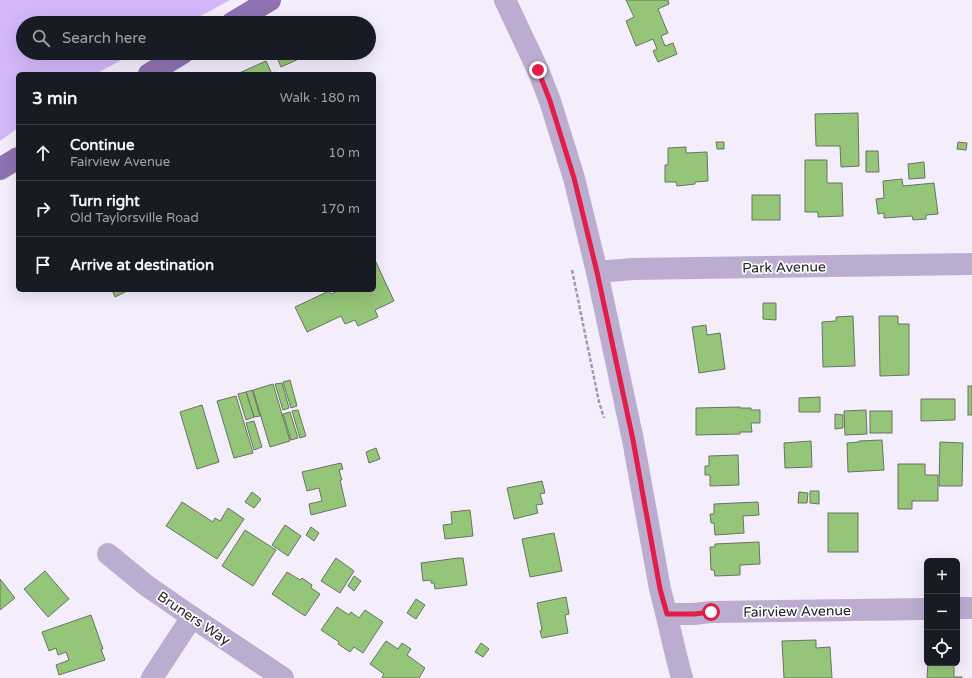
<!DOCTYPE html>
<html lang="en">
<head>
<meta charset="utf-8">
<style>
  body { margin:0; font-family:"Varela Round",sans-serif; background:#242831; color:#f1f3f6 }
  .controls { position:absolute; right:12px; bottom:12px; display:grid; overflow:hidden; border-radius:6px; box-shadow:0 4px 16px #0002 }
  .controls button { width:36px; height:36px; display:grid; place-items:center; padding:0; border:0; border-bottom:1px solid #363941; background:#171b24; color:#f1f3f6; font:20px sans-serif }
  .stop { position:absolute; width:12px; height:12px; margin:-9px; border:3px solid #e11d48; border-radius:50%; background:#fff }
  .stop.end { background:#e11d48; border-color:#fff; box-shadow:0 1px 4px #0008 }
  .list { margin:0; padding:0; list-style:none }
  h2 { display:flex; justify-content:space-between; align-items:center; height:52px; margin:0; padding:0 16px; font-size:17px }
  h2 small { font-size:13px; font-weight:400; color:#9ea1a6 }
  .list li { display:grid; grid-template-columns:26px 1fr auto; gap:12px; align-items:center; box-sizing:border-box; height:56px; padding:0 16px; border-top:1px solid #363941 }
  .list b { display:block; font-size:15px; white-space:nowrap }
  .list p { margin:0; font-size:13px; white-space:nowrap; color:#9ea1a6 }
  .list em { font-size:13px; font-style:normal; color:#9ea1a6 }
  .icon { flex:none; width:22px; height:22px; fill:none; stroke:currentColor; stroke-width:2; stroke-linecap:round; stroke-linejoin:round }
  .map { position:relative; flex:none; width:972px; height:678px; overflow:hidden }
  .search { position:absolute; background:#171b24; box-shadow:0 4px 16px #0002; left:16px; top:16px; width:360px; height:44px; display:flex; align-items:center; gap:10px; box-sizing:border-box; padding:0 14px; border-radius:22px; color:#9ea1a6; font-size:15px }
  .panel { position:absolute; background:#171b24; box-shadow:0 4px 16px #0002; left:16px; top:72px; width:360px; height:220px; border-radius:6px }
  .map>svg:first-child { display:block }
  .green { fill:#d4b7f9 }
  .building { fill:#95c578; stroke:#687461 }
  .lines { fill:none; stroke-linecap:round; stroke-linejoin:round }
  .path { stroke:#a09ba6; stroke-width:2.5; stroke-dasharray:4 2; stroke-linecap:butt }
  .street { stroke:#bcadd0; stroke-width:22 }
  .primary { stroke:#9072b2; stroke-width:22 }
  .route { stroke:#e11d48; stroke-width:5 }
  .labels { text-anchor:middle; stroke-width:3.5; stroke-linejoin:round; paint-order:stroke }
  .street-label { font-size:14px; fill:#242028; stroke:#fff }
</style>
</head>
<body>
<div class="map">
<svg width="972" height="678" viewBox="0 0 972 678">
  <rect width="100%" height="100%" fill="#f4eefc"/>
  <polygon class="green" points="0,0 230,0 188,23 23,23 23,53 134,53 96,74 18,74 18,128 0,141"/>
  <g class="building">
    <polygon points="626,0 668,0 669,4 658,9 668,33 661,36 665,46 673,43 677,54 658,62 653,51 657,49 653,39 636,46 626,21 634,17"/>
    <polygon points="275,53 302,53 301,58 281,67"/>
    <polygon points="266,61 272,74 237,74"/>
    <polygon points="858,113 859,166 841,167 840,146 816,146 815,114"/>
    <polygon points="716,142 724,142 724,149 717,149"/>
    <polygon points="958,142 967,143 966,150 957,149"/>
    <polygon points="686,147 686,153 707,152 708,181 695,182 695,184 677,186 676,182 665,182 665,165 668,165 668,148"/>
    <polygon points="866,151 878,151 879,172 866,172"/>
    <polygon points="805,160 827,160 827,183 842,183 843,216 818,217 818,212 805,212"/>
    <polygon points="924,162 925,178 909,179 908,164"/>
    <polygon points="902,179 903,186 934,183 938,214 926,215 926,219 913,220 912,216 884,218 884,213 878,214 876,199 884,198 883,181"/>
    <rect x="752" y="195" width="28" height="25"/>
    <polygon points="374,258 394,301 375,310 378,317 358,326 355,320 345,324 341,316 307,332 295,307 329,291 331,294 340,290 374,290"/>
    <polygon points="112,290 129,290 115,297"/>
    <polygon points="763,303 776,303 776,320 763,319"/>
    <polygon points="853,316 855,366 823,367 822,322 836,321 836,317"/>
    <polygon points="879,316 898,316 898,324 909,324 909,375 880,376"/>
    <polygon points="706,325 707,335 720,333 725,369 699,373 692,327"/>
    <polygon points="290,380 297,406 291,408 283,382"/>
    <polygon points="282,383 289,408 283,410 275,384"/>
    <polygon points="273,384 290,441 270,447 253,390"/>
    <rect x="968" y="386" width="4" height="29"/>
    <polygon points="252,390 260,416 254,417 246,392"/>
    <polygon points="246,392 254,417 246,420 238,394"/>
    <polygon points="236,396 253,453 234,458 217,401"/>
    <polygon points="820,397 820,412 799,412 799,398"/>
    <polygon points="921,399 955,399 955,420 921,421"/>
    <polygon points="202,405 219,462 197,469 180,412"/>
    <polygon points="740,407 740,408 751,408 751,410 760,410 760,423 751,423 752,432 740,432 740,434 696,435 696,408"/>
    <polygon points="298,410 306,436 300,438 292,411"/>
    <polygon points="866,410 867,434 845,435 844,411"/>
    <rect x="870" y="411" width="22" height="22"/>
    <polygon points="290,412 298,438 291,440 283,414"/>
    <polygon points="835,414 843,415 843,428 835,429"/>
    <polygon points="254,421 262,447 254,450 246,423"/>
    <polygon points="882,440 884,470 848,472 847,443 859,442 859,441"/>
    <polygon points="811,441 812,467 785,468 784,443"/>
    <polygon points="940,442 963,443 962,486 939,486"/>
    <polygon points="376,448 380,459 369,463 366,452"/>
    <polygon points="738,455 739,485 710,486 710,475 705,475 705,466 709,466 709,456"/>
    <polygon points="341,463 343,469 339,470 342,480 340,480 346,506 311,515 309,504 322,501 319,488 307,491 302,472"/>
    <polygon points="898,464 925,464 925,475 938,475 938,501 912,501 912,509 898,509"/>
    <polygon points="542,481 545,493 540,494 543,504 536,505 538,513 514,519 507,488"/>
    <polygon points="810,491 819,491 819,504 810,503"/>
    <polygon points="252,492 261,499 254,508 245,502"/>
    <polygon points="799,492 808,493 807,503 798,503"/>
    <polygon points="182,502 213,522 215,518 220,521 228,508 244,519 217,559 166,526"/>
    <polygon points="758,502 759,515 743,516 744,533 715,535 714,523 711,523 710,514 714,514 714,504"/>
    <polygon points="470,510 473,536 445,539 443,525 452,524 451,512"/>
    <rect x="828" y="513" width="30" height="39"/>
    <polygon points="285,525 301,536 288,556 272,545"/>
    <polygon points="311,527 319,533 314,541 306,535"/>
    <polygon points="245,530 276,550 253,586 222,566"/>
    <polygon points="554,533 562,571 530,577 522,539"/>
    <polygon points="759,542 760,564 740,565 740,575 715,576 714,570 711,570 710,547 715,547 715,544"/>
    <polygon points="336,558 354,571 340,593 321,581"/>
    <polygon points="458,558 463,558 467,585 435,589 434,583 431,583 431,580 423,581 421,563"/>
    <polygon points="45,571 69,599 48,617 24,589"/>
    <polygon points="287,572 300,580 302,578 312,585 311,588 320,594 305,616 272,594"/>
    <polygon points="354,576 361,581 354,591 348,586"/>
    <polygon points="0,579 15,598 0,610"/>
    <polygon points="566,597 569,614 565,615 568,633 542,638 540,631 542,630 537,603"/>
    <polygon points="416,599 425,605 416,619 407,613"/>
    <polygon points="337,607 349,615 351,612 359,618 365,610 383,622 363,653 354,647 350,652 338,644 339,642 321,630"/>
    <polygon points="91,615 103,649 101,649 105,660 59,675 56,665 69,660 66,652 58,655 56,648 49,651 42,632"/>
    <polygon points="816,640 816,648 830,647 832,678 784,678 782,641"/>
    <polygon points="386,641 398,649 402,643 411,649 407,655 425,668 419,678 383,678 382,677 384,674 370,664"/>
    <polygon points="481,643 489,649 483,657 475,652"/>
    <polygon points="928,663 954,663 954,677 962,677 962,678 927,678"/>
  </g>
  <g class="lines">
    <polyline class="path" points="572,270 599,402 604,418"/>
    <g class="street">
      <path d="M505 0 538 70 550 101 574 178 597 272 633 440 660 589C668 619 674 649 682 678"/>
      <polyline points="597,272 633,269 972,264"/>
      <polyline points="108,554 147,586 192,617 283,678"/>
      <polyline points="957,608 972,608"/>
      <polyline points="667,614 694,614 711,612 927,609"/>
      <polyline points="152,678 192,617"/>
    </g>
    <g class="primary">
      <polyline points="232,23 270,0"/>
      <polyline points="149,74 183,53"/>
      <polyline points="0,169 18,158"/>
    </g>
  </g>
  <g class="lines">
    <polyline class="route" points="538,70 550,101 574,178 597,272 633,440 660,589 667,614 694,614 711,612"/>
  </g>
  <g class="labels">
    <g class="street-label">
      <text transform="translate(784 267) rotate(-1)" y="5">Park Avenue</text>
      <text transform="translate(797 611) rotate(-1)" y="5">Fairview Avenue</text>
      <text transform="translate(194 618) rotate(34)" y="5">Bruners Way</text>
    </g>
  </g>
</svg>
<div class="controls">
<button>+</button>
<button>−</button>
<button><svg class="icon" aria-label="locate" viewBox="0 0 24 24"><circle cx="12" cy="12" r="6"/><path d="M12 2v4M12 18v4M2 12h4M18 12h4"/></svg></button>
</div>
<div class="stop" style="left:711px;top:612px"></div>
<div class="stop end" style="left:538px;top:70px"></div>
<div class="search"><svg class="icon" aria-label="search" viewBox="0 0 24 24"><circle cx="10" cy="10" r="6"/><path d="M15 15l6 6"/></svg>Search here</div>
<section class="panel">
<h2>3 min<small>Walk · 180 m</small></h2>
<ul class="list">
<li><svg class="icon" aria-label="ahead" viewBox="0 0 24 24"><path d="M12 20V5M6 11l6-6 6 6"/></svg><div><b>Continue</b><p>Fairview Avenue</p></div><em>10 m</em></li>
<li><svg class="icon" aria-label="right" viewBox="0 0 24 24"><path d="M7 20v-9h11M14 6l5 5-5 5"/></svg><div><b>Turn right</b><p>Old Taylorsville Road</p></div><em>170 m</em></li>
<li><svg class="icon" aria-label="arrive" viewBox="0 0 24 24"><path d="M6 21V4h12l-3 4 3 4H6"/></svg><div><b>Arrive at destination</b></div></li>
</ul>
</section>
</div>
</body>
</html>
